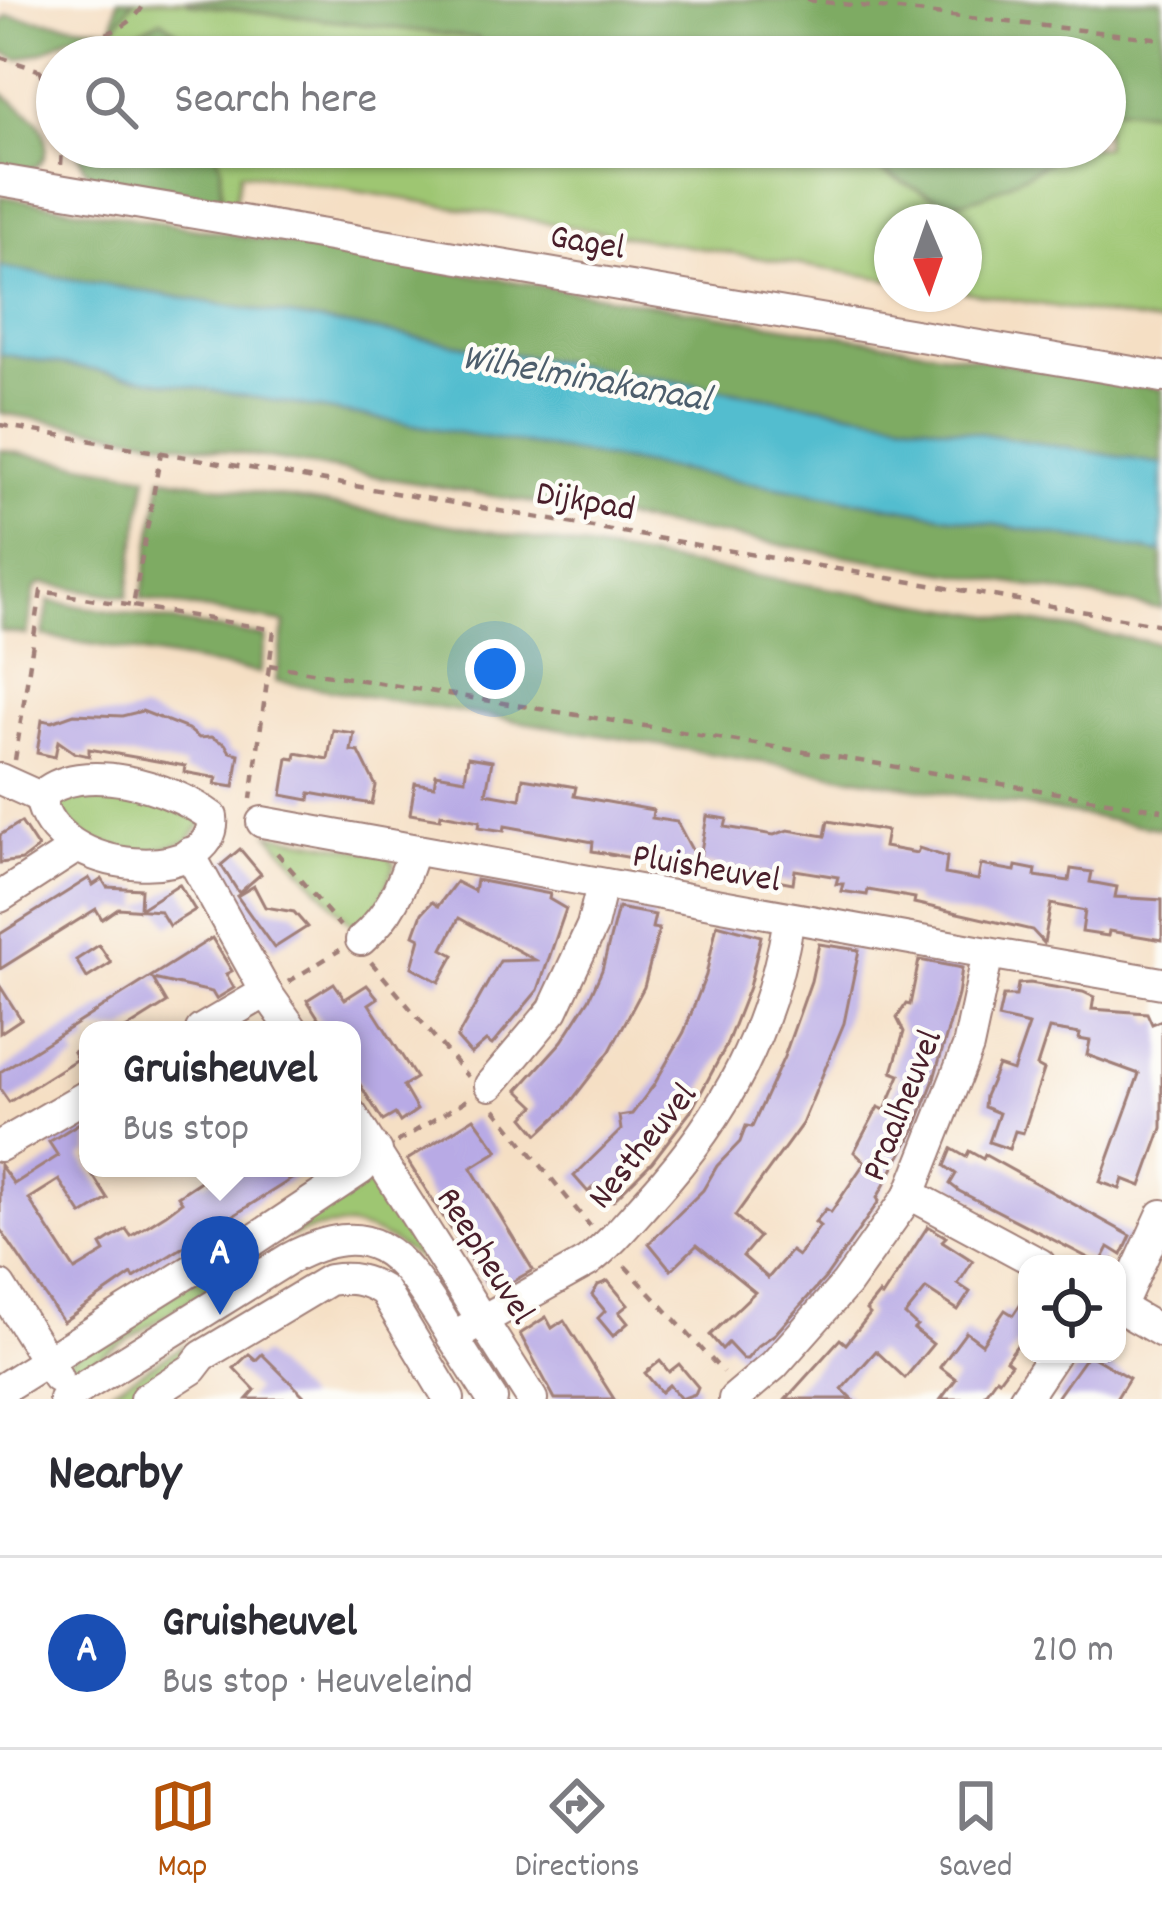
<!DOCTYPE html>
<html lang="en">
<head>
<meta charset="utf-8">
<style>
  body { margin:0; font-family:Dekko,sans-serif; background:#f7f7f7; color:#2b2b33 }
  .controls { position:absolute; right:36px; bottom:36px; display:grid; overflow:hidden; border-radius:24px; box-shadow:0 3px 9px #0004 }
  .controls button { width:108px; height:108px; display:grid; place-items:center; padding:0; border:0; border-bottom:3px solid #e1e1e2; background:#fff; color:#2b2b33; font:60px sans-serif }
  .compass { position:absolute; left:874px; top:204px; width:108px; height:108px; border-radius:50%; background:#fff; box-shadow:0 3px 9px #0004; rotate:178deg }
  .you { position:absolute; left:495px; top:669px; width:42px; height:42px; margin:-30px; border:9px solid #fff; border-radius:50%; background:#1a73e8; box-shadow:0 0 0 18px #1a73e833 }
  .badge { display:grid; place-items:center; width:78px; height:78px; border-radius:50%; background:#b45309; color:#fff; font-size:39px; font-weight:700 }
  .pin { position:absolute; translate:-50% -99px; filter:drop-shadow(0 3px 6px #0008) }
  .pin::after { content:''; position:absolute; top:63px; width:42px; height:36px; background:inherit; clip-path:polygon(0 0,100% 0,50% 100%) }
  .popup { position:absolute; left:79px; top:1021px; width:282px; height:156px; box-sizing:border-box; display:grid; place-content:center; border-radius:24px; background:#fff; filter:drop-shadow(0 3px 9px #0005); font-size:39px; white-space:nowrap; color:#7c7c81 }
  .popup b { font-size:45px; color:#2b2b33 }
  .popup::after { content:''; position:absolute; left:50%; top:100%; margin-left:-24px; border:24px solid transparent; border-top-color:#fff }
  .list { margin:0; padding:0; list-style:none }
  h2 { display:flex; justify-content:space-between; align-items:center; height:156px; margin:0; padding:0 48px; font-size:51px }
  h2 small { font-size:39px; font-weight:400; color:#7c7c81 }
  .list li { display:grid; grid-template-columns:78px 1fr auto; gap:36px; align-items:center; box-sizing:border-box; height:192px; padding:0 48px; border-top:3px solid #e1e1e2 }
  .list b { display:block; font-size:45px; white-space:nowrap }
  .list p { margin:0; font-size:39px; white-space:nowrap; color:#7c7c81 }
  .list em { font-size:39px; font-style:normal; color:#7c7c81 }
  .icon { flex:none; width:66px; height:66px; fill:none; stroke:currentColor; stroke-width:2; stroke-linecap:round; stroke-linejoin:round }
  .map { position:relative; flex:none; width:1162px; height:1399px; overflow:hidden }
  .search { position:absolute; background:#fff; box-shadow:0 3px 9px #0004; left:36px; right:36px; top:36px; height:132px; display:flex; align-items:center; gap:30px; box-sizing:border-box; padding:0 42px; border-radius:66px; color:#7c7c81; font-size:45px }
  .sheet { height:348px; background:#fff }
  nav { display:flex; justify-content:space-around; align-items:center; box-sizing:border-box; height:168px; border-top:3px solid #e1e1e2; background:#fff; font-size:33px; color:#7c7c81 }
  nav a { display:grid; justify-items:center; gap:6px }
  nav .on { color:#b45309 }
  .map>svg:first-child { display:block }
  .green { fill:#9ec672; stroke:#74724e; stroke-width:3 }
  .forest { fill:#7eab64; stroke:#646548; stroke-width:3 }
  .water { fill:#52bdcf; stroke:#4e6e7d; stroke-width:3 }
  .building { fill:#b8aae5 }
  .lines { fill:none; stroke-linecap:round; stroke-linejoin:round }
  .minor-casing { stroke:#a07f78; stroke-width:34 }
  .path { stroke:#a07f78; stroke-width:4.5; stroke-dasharray:9 9; stroke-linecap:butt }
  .minor { stroke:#fff; stroke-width:30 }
  .labels { text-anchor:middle; stroke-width:9; stroke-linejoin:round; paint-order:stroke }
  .street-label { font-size:36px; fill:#4a1f2b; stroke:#fdfcf7 }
  .water-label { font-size:39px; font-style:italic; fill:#4d5e6d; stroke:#fdfcf7 }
</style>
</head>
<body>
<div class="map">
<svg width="1162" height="1399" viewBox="0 0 1162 1399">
  <rect width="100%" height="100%" fill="#fdfcf7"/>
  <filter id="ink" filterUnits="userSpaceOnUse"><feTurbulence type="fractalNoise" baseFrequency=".00833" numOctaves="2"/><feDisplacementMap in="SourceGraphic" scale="24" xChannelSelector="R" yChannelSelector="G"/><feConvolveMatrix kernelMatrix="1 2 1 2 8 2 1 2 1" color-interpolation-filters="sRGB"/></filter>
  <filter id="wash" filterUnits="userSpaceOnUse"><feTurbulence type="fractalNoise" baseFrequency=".004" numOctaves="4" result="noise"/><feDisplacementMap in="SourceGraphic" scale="48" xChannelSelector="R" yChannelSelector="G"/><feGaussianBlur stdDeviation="2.7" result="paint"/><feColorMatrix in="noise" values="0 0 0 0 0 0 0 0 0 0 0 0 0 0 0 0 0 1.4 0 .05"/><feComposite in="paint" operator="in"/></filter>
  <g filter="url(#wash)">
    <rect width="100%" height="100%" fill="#f5dfc4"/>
    <g class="green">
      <polygon points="134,0 186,0 192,4 479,38 477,57 183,57 177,32 161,20 122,39 113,29"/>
      <path d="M1109 108 1162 112V324L964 292V222H892V280L241 172 235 202 222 199 221 165 214 147H465V153L502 148 777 164 837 147C865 160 921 196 948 201 969 204 993 192 1011 182 1031 171 1051 163 1067 147H1105V111Z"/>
      <polygon points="116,786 204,821 186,842 143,853 89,840 50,804 56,791"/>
      <polygon points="269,834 386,854 395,865 376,912 354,927"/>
      <path d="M367 1177 374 1180 423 1262C377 1228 345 1214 290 1237L299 1217Z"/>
      <polygon points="202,1275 227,1277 76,1372 68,1360"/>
      <polygon points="185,1345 183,1368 133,1399 96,1399"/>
    </g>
    <g class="forest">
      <polygon points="118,0 134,0 113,29 69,37 45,51 18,59 0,51 0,24 8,16 112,29"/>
      <polygon points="186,0 1162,0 1162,112 1109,108 1105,111 1105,57 477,57 478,38 191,4"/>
      <polygon points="161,20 177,31 183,57 70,57 98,53"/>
      <path d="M0 91C12 101 27 110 38 122 49 135 51 164 29 169 21 171 8 169 0 168Z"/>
      <polygon points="77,147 214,147 221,165 221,199 95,178 84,168"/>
      <path d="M837 147H1067C1051 163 1031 171 1011 182 993 192 970 204 948 201 922 196 865 160 837 147Z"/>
      <polygon points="0,196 1162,389 1162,464 0,267"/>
      <polygon points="0,354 1162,553 1162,609 0,413"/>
      <polygon points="0,450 147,475 127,597 42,583 35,588 27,635 0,631"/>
      <polygon points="162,477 1162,644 1162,829 276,681 285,623 141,599"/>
      <polygon points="49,601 266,637 260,673 43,636"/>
    </g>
    <polygon class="water" points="0,267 1162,464 1162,553 0,354"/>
    <g id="blocks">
      <g class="building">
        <polygon points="142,711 188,729 199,738 211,737 225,744 230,752 239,754 234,787 215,784 217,778 184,772 185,766 89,749 89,756 75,753 58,741 55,757 37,753 42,720 52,722 74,714 122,716"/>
        <polygon points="333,730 354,733 351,751 359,752 376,786 372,804 310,793 309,800 282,795 288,758 295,759 296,753 328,759"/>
        <polygon points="468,757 492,761 486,793 520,799 523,778 576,787 574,796 653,810 652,818 677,822 699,863 707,816 727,819 725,827 774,835 788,830 825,836 828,821 887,831 884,847 917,853 919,848 947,857 945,874 978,880 981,865 1015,871 1016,866 1036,870 1035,876 1069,881 1071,869 1092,872 1090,882 1117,887 1115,897 1162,900 1162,940 1109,931 1108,936 1082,932 1085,911 1051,904 1044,943 1032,930 914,903 915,898 868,890 867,895 841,891 843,884 836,884 838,877 795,870 793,883 766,878 766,873 732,867 732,868 685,861 684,867 592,851 593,842 505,826 504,831 479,827 480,821 441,814 440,819 410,814 415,783 434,786 436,774 465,779"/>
        <polygon points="21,822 38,848 22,860 0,863 0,835"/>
        <polygon points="240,849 261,874 239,893 221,865"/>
        <polygon points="89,878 93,885 102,879 107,887 141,889 140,909 179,884 195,910 169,926 160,911 118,908 102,919 96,909 0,969 0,934"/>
        <polygon points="476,880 550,894 549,899 566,909 538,990 492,1045 486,1041 471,1054 457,1038 500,961 535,960 459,918 443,949 454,955 439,982 412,967 420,938 414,935 422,913 432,902 438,906 456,882 474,891"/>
        <polygon points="254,886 265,907 294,912 307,927 274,948 237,896"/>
        <polygon points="618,908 655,915 652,928 659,929 644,987 610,1051 566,1108 538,1134 524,1117 535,1106 518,1090 562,1041 589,999 602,970"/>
        <polygon points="717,924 761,936 749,987 725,1048 691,1111 652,1162 613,1201 596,1184 588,1192 574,1176 621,1130 619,1116 632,1114 654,1085 684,1032 706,975"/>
        <polygon points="212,938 232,971 226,974 234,988 216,999 212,992 153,979 167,1003 124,1030 88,1030 88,1043 73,1052 77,1059 9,1102 0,1089 0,1072"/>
        <polygon points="819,944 859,950 844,1023 802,1124 735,1216 759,1237 743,1256 768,1278 791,1251 798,1256 820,1226 815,1222 826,1209 831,1212 865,1162 854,1152 878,1107 885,1110 900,1075 892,1072 904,1032 897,1018 906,1004 910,1005 919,960 962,968 958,995 933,1082 914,1131 877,1198 879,1201 826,1277 775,1334 758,1346 747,1359 743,1359 728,1343 722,1349 710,1335 755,1292 697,1245 671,1270 649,1243 703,1190 717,1166 740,1142 746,1126 752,1127 784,1057 811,981"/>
        <polygon points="99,945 111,963 87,978 76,960"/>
        <polygon points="334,983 345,999 367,985 378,998 369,1004 416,1078 403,1086 417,1110 400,1122 395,1114 383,1121 352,1072 352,1030 326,1030 307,1000"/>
        <polygon points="1030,983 1083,992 1094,997 1092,1009 1147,1013 1152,1024 1162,1020 1162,1128 1141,1186 1123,1179 1120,1189 1100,1182 1139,1074 1087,1055 1090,1041 1079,1039 1080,1034 1049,1029 1037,1066 1044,1070 1023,1133 1015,1131 1009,1149 989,1142 999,1113 984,1107 985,1096 998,1066 1013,1071 1029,1025 998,1018 1003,996 1016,996 1018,984"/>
        <polygon points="0,986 21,1019 0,1033"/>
        <polygon points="474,1118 498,1151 471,1168 533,1270 503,1287 497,1277 486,1284 407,1160"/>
        <polygon points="81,1122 88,1132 88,1152 81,1157 108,1199 82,1215 59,1180 29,1199 75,1270 105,1252 101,1245 126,1229 131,1236 166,1214 182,1202 178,1196 202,1180 204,1184 214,1178 218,1184 243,1168 309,1168 134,1278 132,1274 63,1322 0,1229 0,1165 14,1184 58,1156 49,1142"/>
        <polygon points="952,1149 966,1157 969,1151 983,1159 985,1155 1131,1236 1122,1255 1109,1247 1100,1264 959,1191 950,1184 956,1174 945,1166"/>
        <polygon points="928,1226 946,1237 942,1241 973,1261 958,1284 970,1292 958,1310 926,1289 905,1315 917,1326 914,1329 933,1344 905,1378 876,1351 842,1389 852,1399 786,1399 840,1339 846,1344 870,1314 866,1310 879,1294 882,1297"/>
        <polygon points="608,1281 628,1305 619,1312 628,1323 613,1336 598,1318 605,1311 592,1295 598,1285"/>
        <polygon points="1027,1294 1027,1332 1006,1360 1011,1364 999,1380 996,1378 981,1399 941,1399 956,1379 940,1367 966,1332 982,1344 1005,1310 1013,1315"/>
        <polygon points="546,1317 552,1328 564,1320 614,1399 555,1399 520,1334"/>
        <polygon points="249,1354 256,1360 262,1354 307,1399 247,1399 255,1390 234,1368"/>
        <polygon points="1088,1354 1129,1378 1116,1399 1056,1399"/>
        <polygon points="660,1361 669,1372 679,1364 698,1387 695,1394 681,1399 669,1385 661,1392 645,1373"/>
      </g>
    </g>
  </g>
  <g filter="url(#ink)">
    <use href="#blocks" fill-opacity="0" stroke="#a07f78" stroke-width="3"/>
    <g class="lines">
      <defs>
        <g id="minor">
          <polyline points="0,180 1162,377"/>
          <path d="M0 779 40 797C54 879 220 885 212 817 174 788 80 757 40 797"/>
          <polyline points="262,822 988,953"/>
          <polyline points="189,853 266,992 293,1030"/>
          <polyline points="0,897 77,847"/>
          <path d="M361 940C390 915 401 888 413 852"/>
          <polyline points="201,1030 266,992"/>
          <polyline points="490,1085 553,1010 592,926 602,885"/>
          <polyline points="352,1115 532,1399"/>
          <polyline points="0,1146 88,1095"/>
          <polyline points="910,1194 1040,1264"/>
          <polyline points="0,1286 57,1377"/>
          <polyline points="1117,1306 1162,1332"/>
          <polyline points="1120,1307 1162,1215"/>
          <path d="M452 1337 587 1262C612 1243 631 1219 652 1196 727 1113 770 1031 789 919"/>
          <polyline points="0,1390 208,1260 227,1258 361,1169 377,1151"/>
          <path d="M64 1399 290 1258C371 1216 399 1251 441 1318 458 1346 475 1372 492 1399"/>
          <path d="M145 1399 192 1369 202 1356 329 1280C351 1277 365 1279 384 1291L449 1399"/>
          <polyline points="734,1399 774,1365 846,1284 910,1194 968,1047 988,953 1162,983"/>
          <polyline points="1024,1399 1054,1354"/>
        </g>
      </defs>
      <use href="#minor" class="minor-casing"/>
      <g class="path">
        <polyline points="807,0 1162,39"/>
        <polyline points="0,57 41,71 57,58"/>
        <path d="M58 57C84 35 131 37 146 0"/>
        <polyline points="41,71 57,127"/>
        <polyline points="61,165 62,147"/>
        <polyline points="0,425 1162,625"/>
        <polyline points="133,606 274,630 251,799"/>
        <polyline points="269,665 1162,810"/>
        <polyline points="15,760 41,591 133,606 161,452"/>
        <polyline points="277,853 340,926"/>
        <polyline points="371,962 468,1077"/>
        <polyline points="288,982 340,950"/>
        <polyline points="495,1109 590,1226"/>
        <polyline points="397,1142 470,1098"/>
        <polyline points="625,1266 723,1372"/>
      </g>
      <use href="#minor" class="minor"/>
    </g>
  </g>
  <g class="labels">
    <g class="street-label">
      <text transform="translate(588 239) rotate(10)" y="13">Gagel</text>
      <text transform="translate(586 498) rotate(10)" y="13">Dijkpad</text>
      <text transform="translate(707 865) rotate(10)" y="13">Pluisheuvel</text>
      <text transform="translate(899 1104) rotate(-68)" y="13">Praalheuvel</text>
      <text transform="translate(640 1144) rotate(-51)" y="13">Nestheuvel</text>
      <text transform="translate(488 1254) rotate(58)" y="13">Reepheuvel</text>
    </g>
    <g class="water-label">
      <text transform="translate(587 375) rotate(10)" y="14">Wilhelminakanaal</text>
    </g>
  </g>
</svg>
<div class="controls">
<button><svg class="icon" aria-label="locate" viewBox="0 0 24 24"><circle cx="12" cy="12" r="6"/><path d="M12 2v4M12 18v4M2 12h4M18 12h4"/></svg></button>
</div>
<svg class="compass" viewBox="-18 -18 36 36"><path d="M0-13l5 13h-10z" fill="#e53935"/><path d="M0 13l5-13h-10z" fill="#7c7c81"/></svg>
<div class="you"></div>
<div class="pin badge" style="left:220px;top:1315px;background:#1a4fb4">A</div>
<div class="popup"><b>Gruisheuvel</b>Bus stop</div>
<div class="search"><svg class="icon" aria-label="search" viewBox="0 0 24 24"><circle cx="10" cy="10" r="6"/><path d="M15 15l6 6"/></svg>Search here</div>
</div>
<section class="sheet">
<h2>Nearby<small></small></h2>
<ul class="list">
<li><span class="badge" style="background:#1a4fb4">A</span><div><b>Gruisheuvel</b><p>Bus stop · Heuveleind</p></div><em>210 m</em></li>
</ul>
</section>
<nav>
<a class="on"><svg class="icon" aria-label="map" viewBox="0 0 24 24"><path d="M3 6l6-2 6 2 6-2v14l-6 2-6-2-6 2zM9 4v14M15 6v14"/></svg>Map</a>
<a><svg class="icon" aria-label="directions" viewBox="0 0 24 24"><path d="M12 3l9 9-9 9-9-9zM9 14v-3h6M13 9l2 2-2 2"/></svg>Directions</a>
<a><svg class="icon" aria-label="saved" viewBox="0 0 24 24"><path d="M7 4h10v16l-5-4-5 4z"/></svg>Saved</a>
</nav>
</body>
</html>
